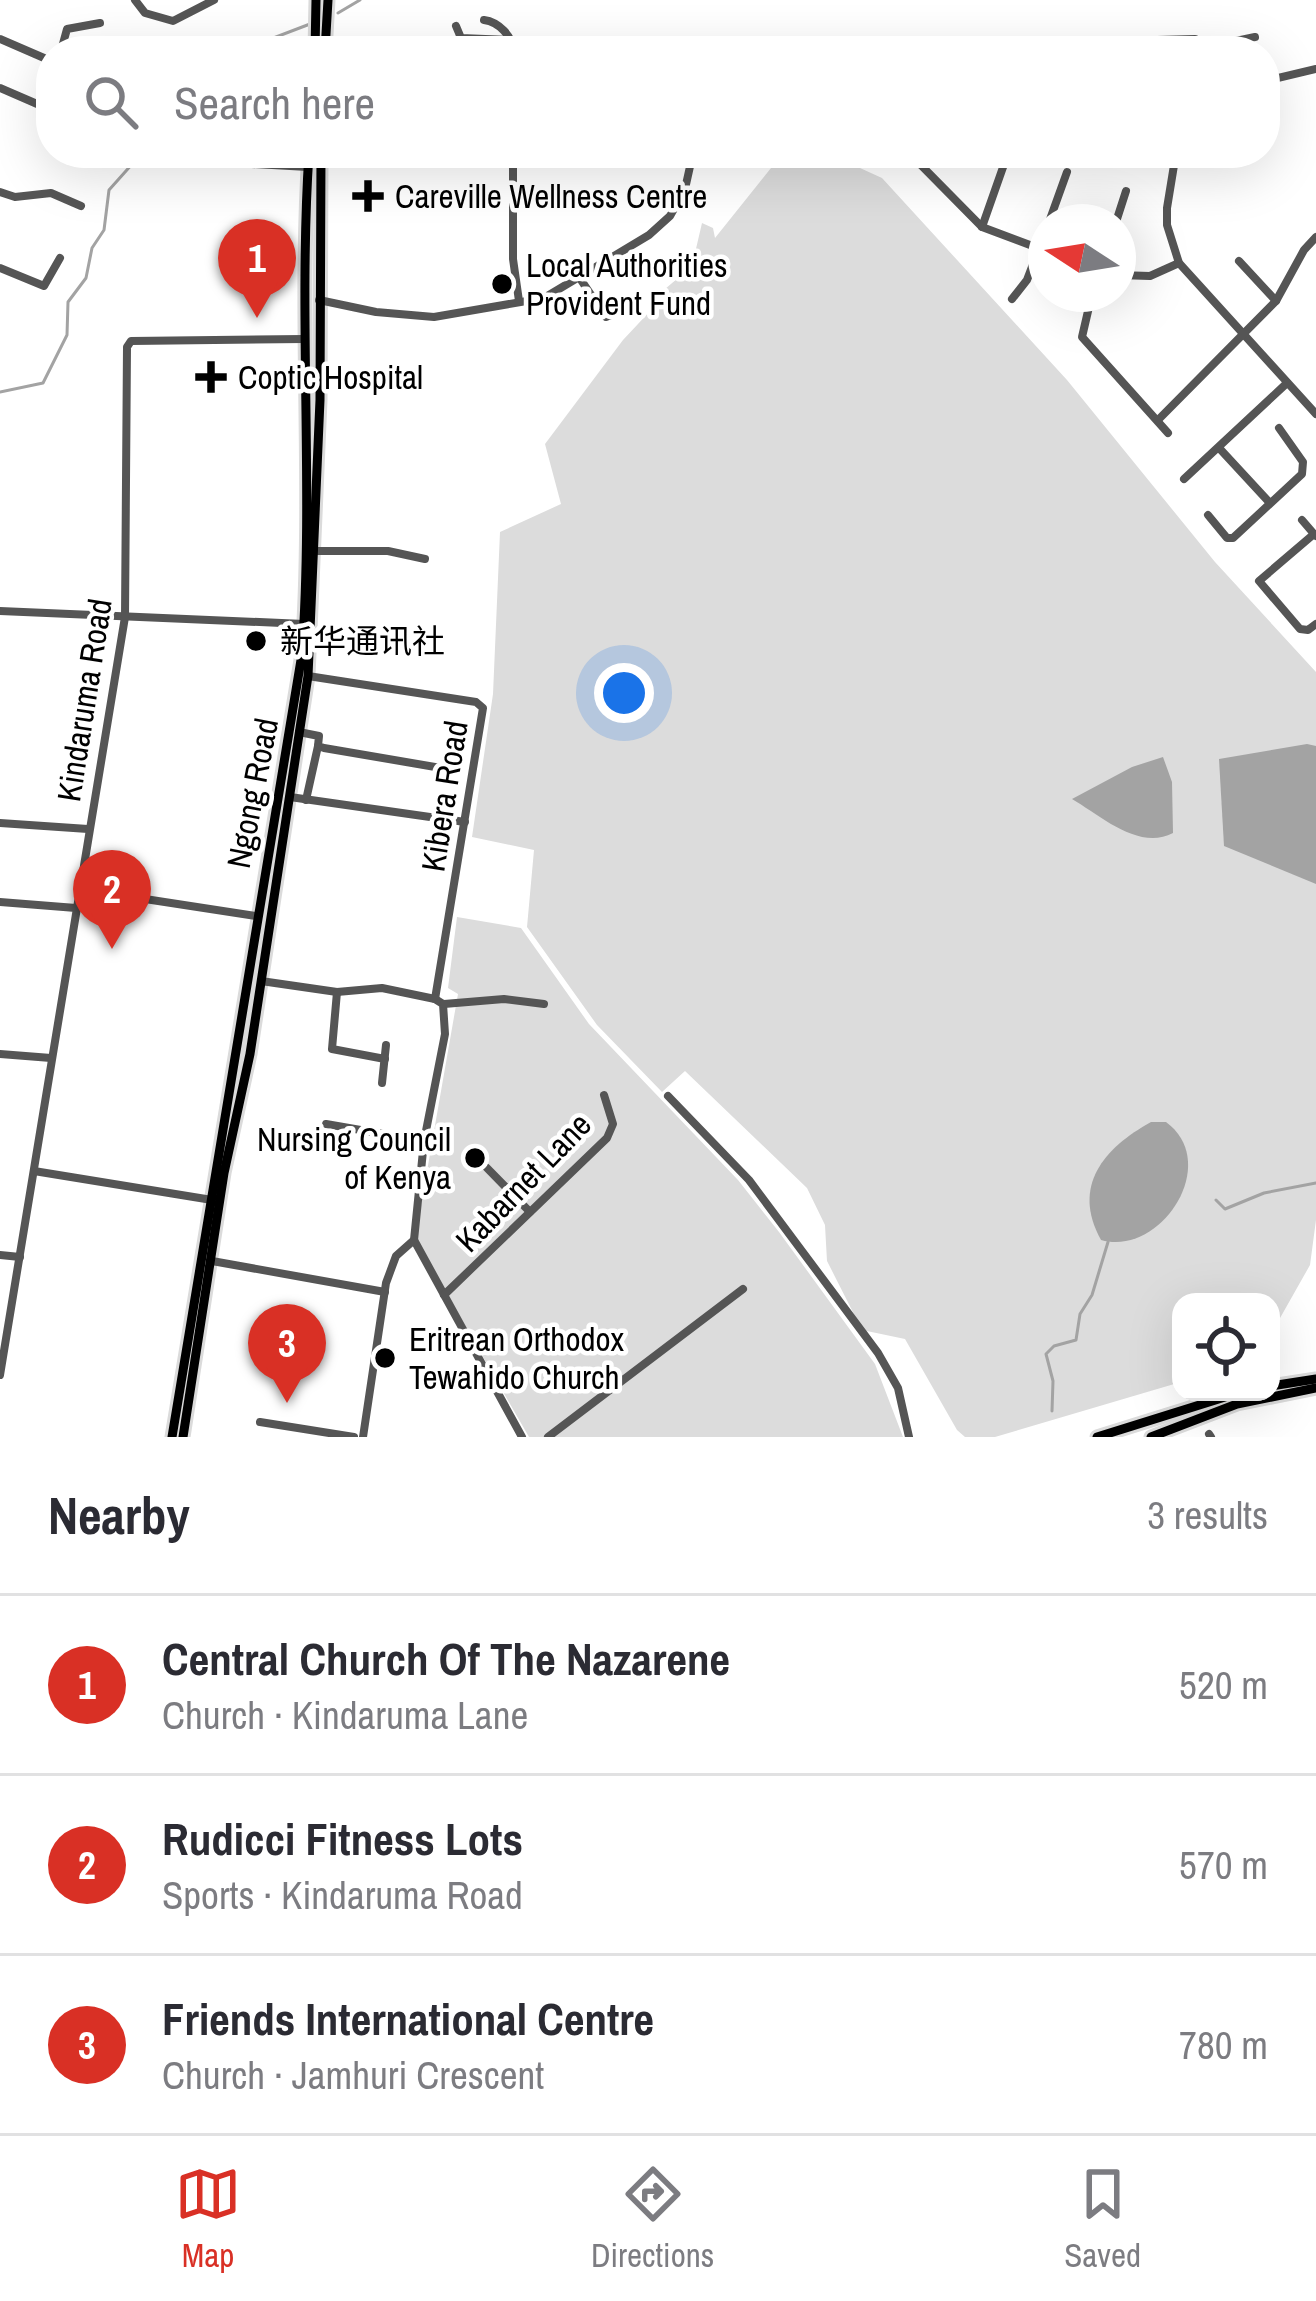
<!DOCTYPE html>
<html lang="en">
<head>
<meta charset="utf-8">
<style>
  body { margin:0; font-family:"Archivo Narrow","Noto Sans SC",sans-serif; background:#f2f2f3; color:#2b2b33 }
  .controls { position:absolute; right:36px; bottom:36px; display:grid; overflow:hidden; border-radius:24px; box-shadow:0 12px 48px #0002 }
  .controls button { width:108px; height:108px; display:grid; place-items:center; padding:0; border:0; border-bottom:3px solid #e1e1e2; background:#fff; color:#2b2b33; font:60px sans-serif }
  .compass { position:absolute; left:1028px; top:204px; width:108px; height:108px; border-radius:50%; background:#fff; box-shadow:0 12px 48px #0002; rotate:282deg }
  .you { position:absolute; left:624px; top:693px; width:42px; height:42px; margin:-30px; border:9px solid #fff; border-radius:50%; background:#1a73e8; box-shadow:0 0 0 18px #1a73e833 }
  .badge { display:grid; place-items:center; width:78px; height:78px; border-radius:50%; background:#d93025; color:#fff; font-size:39px; font-weight:700 }
  .pin { position:absolute; translate:-50% -99px; filter:drop-shadow(0 3px 6px #0008) }
  .pin::after { content:''; position:absolute; top:63px; width:42px; height:36px; background:inherit; clip-path:polygon(0 0,100% 0,50% 100%) }
  .list { margin:0; padding:0; list-style:none }
  h2 { display:flex; justify-content:space-between; align-items:center; height:156px; margin:0; padding:0 48px; font-size:51px }
  h2 small { font-size:39px; font-weight:400; color:#7c7c81 }
  .list li { display:grid; grid-template-columns:78px 1fr auto; gap:36px; align-items:center; box-sizing:border-box; height:180px; padding:0 48px; border-top:3px solid #e1e1e2 }
  .list b { display:block; font-size:45px; white-space:nowrap }
  .list p { margin:0; font-size:39px; white-space:nowrap; color:#7c7c81 }
  .list em { font-size:39px; font-style:normal; color:#7c7c81 }
  .icon { flex:none; width:66px; height:66px; fill:none; stroke:currentColor; stroke-width:2; stroke-linecap:round; stroke-linejoin:round }
  .map { position:relative; flex:none; width:1316px; height:1437px; overflow:hidden }
  .search { position:absolute; background:#fff; box-shadow:0 12px 48px #0002; left:36px; right:36px; top:36px; height:132px; display:flex; align-items:center; gap:30px; box-sizing:border-box; padding:0 42px; border-radius:48px; color:#7c7c81; font-size:45px }
  .sheet { height:696px; background:#fff }
  nav { display:flex; justify-content:space-around; align-items:center; box-sizing:border-box; height:168px; border-top:3px solid #e1e1e2; background:#fff; font-size:33px; color:#7c7c81 }
  nav a { display:grid; justify-items:center; gap:6px }
  nav .on { color:#d93025 }
  .map>svg:first-child { display:block }
  .green { fill:#dcdcdc }
  .water { fill:#a3a3a3 }
  .lines { fill:none; stroke-linecap:round; stroke-linejoin:round }
  .stream { stroke:#a3a3a3; stroke-width:3 }
  .major-casing { stroke:#dbdbdb; stroke-width:15 }
  .minor { stroke:#555; stroke-width:8 }
  .major { stroke:#000; stroke-width:9 }
  .poi-dot { fill:#000; stroke:#fff; stroke-width:4.5 }
  .labels { text-anchor:middle; stroke-width:9; stroke-linejoin:round; paint-order:stroke }
  .poi-label { font-size:33px; fill:#000; stroke:#fff; text-anchor:start }
  .street-label { font-size:33px; fill:#000; stroke:#fff }
</style>
</head>
<body>
<div class="map">
<svg width="1316" height="1437" viewBox="0 0 1316 1437">
  <rect width="100%" height="100%" fill="#fff"/>
  <g class="green">
    <polygon points="783,153 827,153 882,178 1067,380 1215,562 1316,672 1316,1220 1310,1265 1271,1334 1271,1302 1181,1302 1181,1382 995,1437 965,1437 957,1430 905,1339 862,1330 827,1261 825,1225 807,1188 685,1071 662,1092 597,1025 527,927 534,850 472,837 493,694 500,532 561,504 545,444 623,340 652,309 651,301 692,266 702,223 713,228 715,238"/>
    <polygon points="457,917 521,928 589,1024 738,1180 779,1232 875,1364 903,1437 529,1437 420,1247 416,1234 458,994 448,988"/>
  </g>
  <g class="water">
    <polygon points="1307,744 1316,746 1316,884 1224,846 1219,759"/>
    <path d="M1163 757 1172 782 1173 833C1139 851 1101 816 1072 799L1132 767Z"/>
    <path d="M1151 1122H1166C1222 1163 1161 1257 1101 1240 1071 1186 1104 1148 1151 1122Z"/>
  </g>
  <g class="lines">
    <g class="stream">
      <polyline points="338,13 360,0"/>
      <polyline points="239,51 310,24"/>
      <polyline points="0,392 43,383 67,335 68,302 86,278 92,248 104,230 109,190 142,153"/>
      <polyline points="1216,1200 1225,1209 1264,1193 1316,1183"/>
      <polyline points="1052,1411 1053,1381 1046,1354 1054,1346 1076,1340 1080,1314 1092,1295 1108,1242"/>
    </g>
    <defs>
      <g id="major">
        <polyline points="315,51 316,0"/>
        <polyline points="325,51 328,0"/>
        <polyline points="1271,1386 1316,1379"/>
        <path d="M172 1437 302 654C314 487 298 320 309 153"/>
        <polyline points="183,1437 224,1173 250,1054 308,676 320,400 321,153"/>
        <polyline points="1097,1437 1241,1392"/>
        <polyline points="1151,1437 1237,1404 1316,1388"/>
      </g>
    </defs>
    <use href="#major" class="major-casing"/>
    <g class="minor">
      <polyline points="135,0 145,13 173,21 214,0"/>
      <path d="M484 20C499 22 512 36 514 51"/>
      <polyline points="456,26 461,38 510,40"/>
      <polyline points="0,39 51,61"/>
      <polyline points="1212,46 1255,37"/>
      <polyline points="61,51 67,29 100,23"/>
      <polyline points="919,51 932,46 1195,39 1212,46 1210,51"/>
      <polyline points="1265,81 1316,69"/>
      <polyline points="0,88 51,110"/>
      <polyline points="178,153 181,160 308,167"/>
      <polyline points="513,153 513,259 519,301"/>
      <polyline points="909,153 982,227 1046,251"/>
      <polyline points="1143,153 1172,162"/>
      <polyline points="1176,153 1167,208 1167,225 1179,263 1316,414"/>
      <polyline points="0,192 15,197 51,193 81,206"/>
      <polyline points="1049,222 1067,172"/>
      <polyline points="1116,222 1126,191"/>
      <polyline points="982,227 1008,153"/>
      <polyline points="1239,261 1276,301"/>
      <polyline points="0,268 44,286 60,258"/>
      <polyline points="1118,275 1150,276 1179,263"/>
      <polyline points="579,277 606,317 616,313"/>
      <polyline points="1092,294 1082,337 1168,433"/>
      <polyline points="1012,299 1027,280 1046,230"/>
      <polyline points="319,300 376,312 434,317 544,298 649,235 670,216 685,189 693,153"/>
      <polyline points="1158,420 1276,301 1304,250 1316,237"/>
      <polyline points="1220,449 1269,502"/>
      <polyline points="1184,479 1287,383"/>
      <polyline points="1208,515 1227,538 1233,538 1302,474 1303,462 1279,428"/>
      <polyline points="1302,520 1314,534"/>
      <polyline points="1316,536 1314,534 1259,581 1300,629 1308,630 1316,624"/>
      <polyline points="313,551 388,551 425,559"/>
      <polyline points="0,611 304,624"/>
      <polyline points="308,676 476,702 483,708 435,999"/>
      <polyline points="299,732 319,736 318,746 324,748 447,769"/>
      <polyline points="290,797 465,822"/>
      <polyline points="306,800 318,746"/>
      <polyline points="0,823 88,829"/>
      <polyline points="80,889 256,916"/>
      <polyline points="0,902 76,908"/>
      <polyline points="261,981 337,992 382,988 435,999 443,1004 445,1034 424,1141 414,1240 522,1437"/>
      <polyline points="337,992 332,1049 385,1059"/>
      <polyline points="444,1004 504,999 544,1004"/>
      <polyline points="0,1054 51,1058"/>
      <polyline points="382,1083 386,1045"/>
      <polyline points="668,1096 749,1180 878,1353 898,1388 909,1437"/>
      <polyline points="326,1124 424,1141"/>
      <polyline points="487,1168 530,1212"/>
      <polyline points="34,1171 212,1200"/>
      <polyline points="0,1255 20,1257"/>
      <polyline points="212,1261 385,1292"/>
      <polyline points="444,1295 607,1138 613,1124 604,1095"/>
      <polyline points="0,1375 125,617 127,347 131,341 304,339"/>
      <polyline points="260,1422 354,1437"/>
      <polyline points="1209,1434 1211,1437"/>
      <polyline points="363,1437 386,1283 396,1256 414,1240"/>
      <polyline points="548,1437 743,1289"/>
    </g>
    <use href="#major" class="major"/>
  </g>
  <g class="poi-dot">
    <path d="M362 178h12v12h12v12h-12v12h-12v-12h-12v-12h12z"/>
    <circle cx="502" cy="284" r="12"/>
    <path d="M205 359h12v12h12v12h-12v12h-12v-12h-12v-12h12z"/>
    <circle cx="256" cy="641" r="12"/>
    <circle cx="475" cy="1158" r="12"/>
    <circle cx="385" cy="1358" r="12"/>
  </g>
  <g class="labels">
    <g class="poi-label">
      <text x="395" y="208">Careville Wellness Centre</text>
      <text x="526" y="277">Local Authorities<tspan x="526" dy="38">Provident Fund</tspan></text>
      <text x="238" y="389">Coptic Hospital</text>
      <text x="280" y="653">新华通讯社</text>
      <text x="451" y="1151" text-anchor="end">Nursing Council<tspan x="451" dy="38">of Kenya</tspan></text>
      <text x="409" y="1351">Eritrean Orthodox<tspan x="409" dy="38">Tewahido Church</tspan></text>
    </g>
    <g class="street-label">
      <text transform="translate(84 700) rotate(-81)" y="12">Kindaruma Road</text>
      <text transform="translate(252 793) rotate(-79)" y="12">Ngong Road</text>
      <text transform="translate(444 796) rotate(-81)" y="12">Kibera Road</text>
      <text transform="translate(523 1182) rotate(-46)" y="12">Kabarnet Lane</text>
    </g>
  </g>
</svg>
<div class="controls">
<button><svg class="icon" aria-label="locate" viewBox="0 0 24 24"><circle cx="12" cy="12" r="6"/><path d="M12 2v4M12 18v4M2 12h4M18 12h4"/></svg></button>
</div>
<svg class="compass" viewBox="-18 -18 36 36"><path d="M0-13l5 13h-10z" fill="#e53935"/><path d="M0 13l5-13h-10z" fill="#7c7c81"/></svg>
<div class="you"></div>
<div class="pin badge" style="left:257px;top:318px">1</div>
<div class="pin badge" style="left:112px;top:949px">2</div>
<div class="pin badge" style="left:287px;top:1403px">3</div>
<div class="search"><svg class="icon" aria-label="search" viewBox="0 0 24 24"><circle cx="10" cy="10" r="6"/><path d="M15 15l6 6"/></svg>Search here</div>
</div>
<section class="sheet">
<h2>Nearby<small>3 results</small></h2>
<ul class="list">
<li><span class="badge">1</span><div><b>Central Church Of The Nazarene</b><p>Church · Kindaruma Lane</p></div><em>520 m</em></li>
<li><span class="badge">2</span><div><b>Rudicci Fitness Lots</b><p>Sports · Kindaruma Road</p></div><em>570 m</em></li>
<li><span class="badge">3</span><div><b>Friends International Centre</b><p>Church · Jamhuri Crescent</p></div><em>780 m</em></li>
</ul>
</section>
<nav>
<a class="on"><svg class="icon" aria-label="map" viewBox="0 0 24 24"><path d="M3 6l6-2 6 2 6-2v14l-6 2-6-2-6 2zM9 4v14M15 6v14"/></svg>Map</a>
<a><svg class="icon" aria-label="directions" viewBox="0 0 24 24"><path d="M12 3l9 9-9 9-9-9zM9 14v-3h6M13 9l2 2-2 2"/></svg>Directions</a>
<a><svg class="icon" aria-label="saved" viewBox="0 0 24 24"><path d="M7 4h10v16l-5-4-5 4z"/></svg>Saved</a>
</nav>
</body>
</html>
